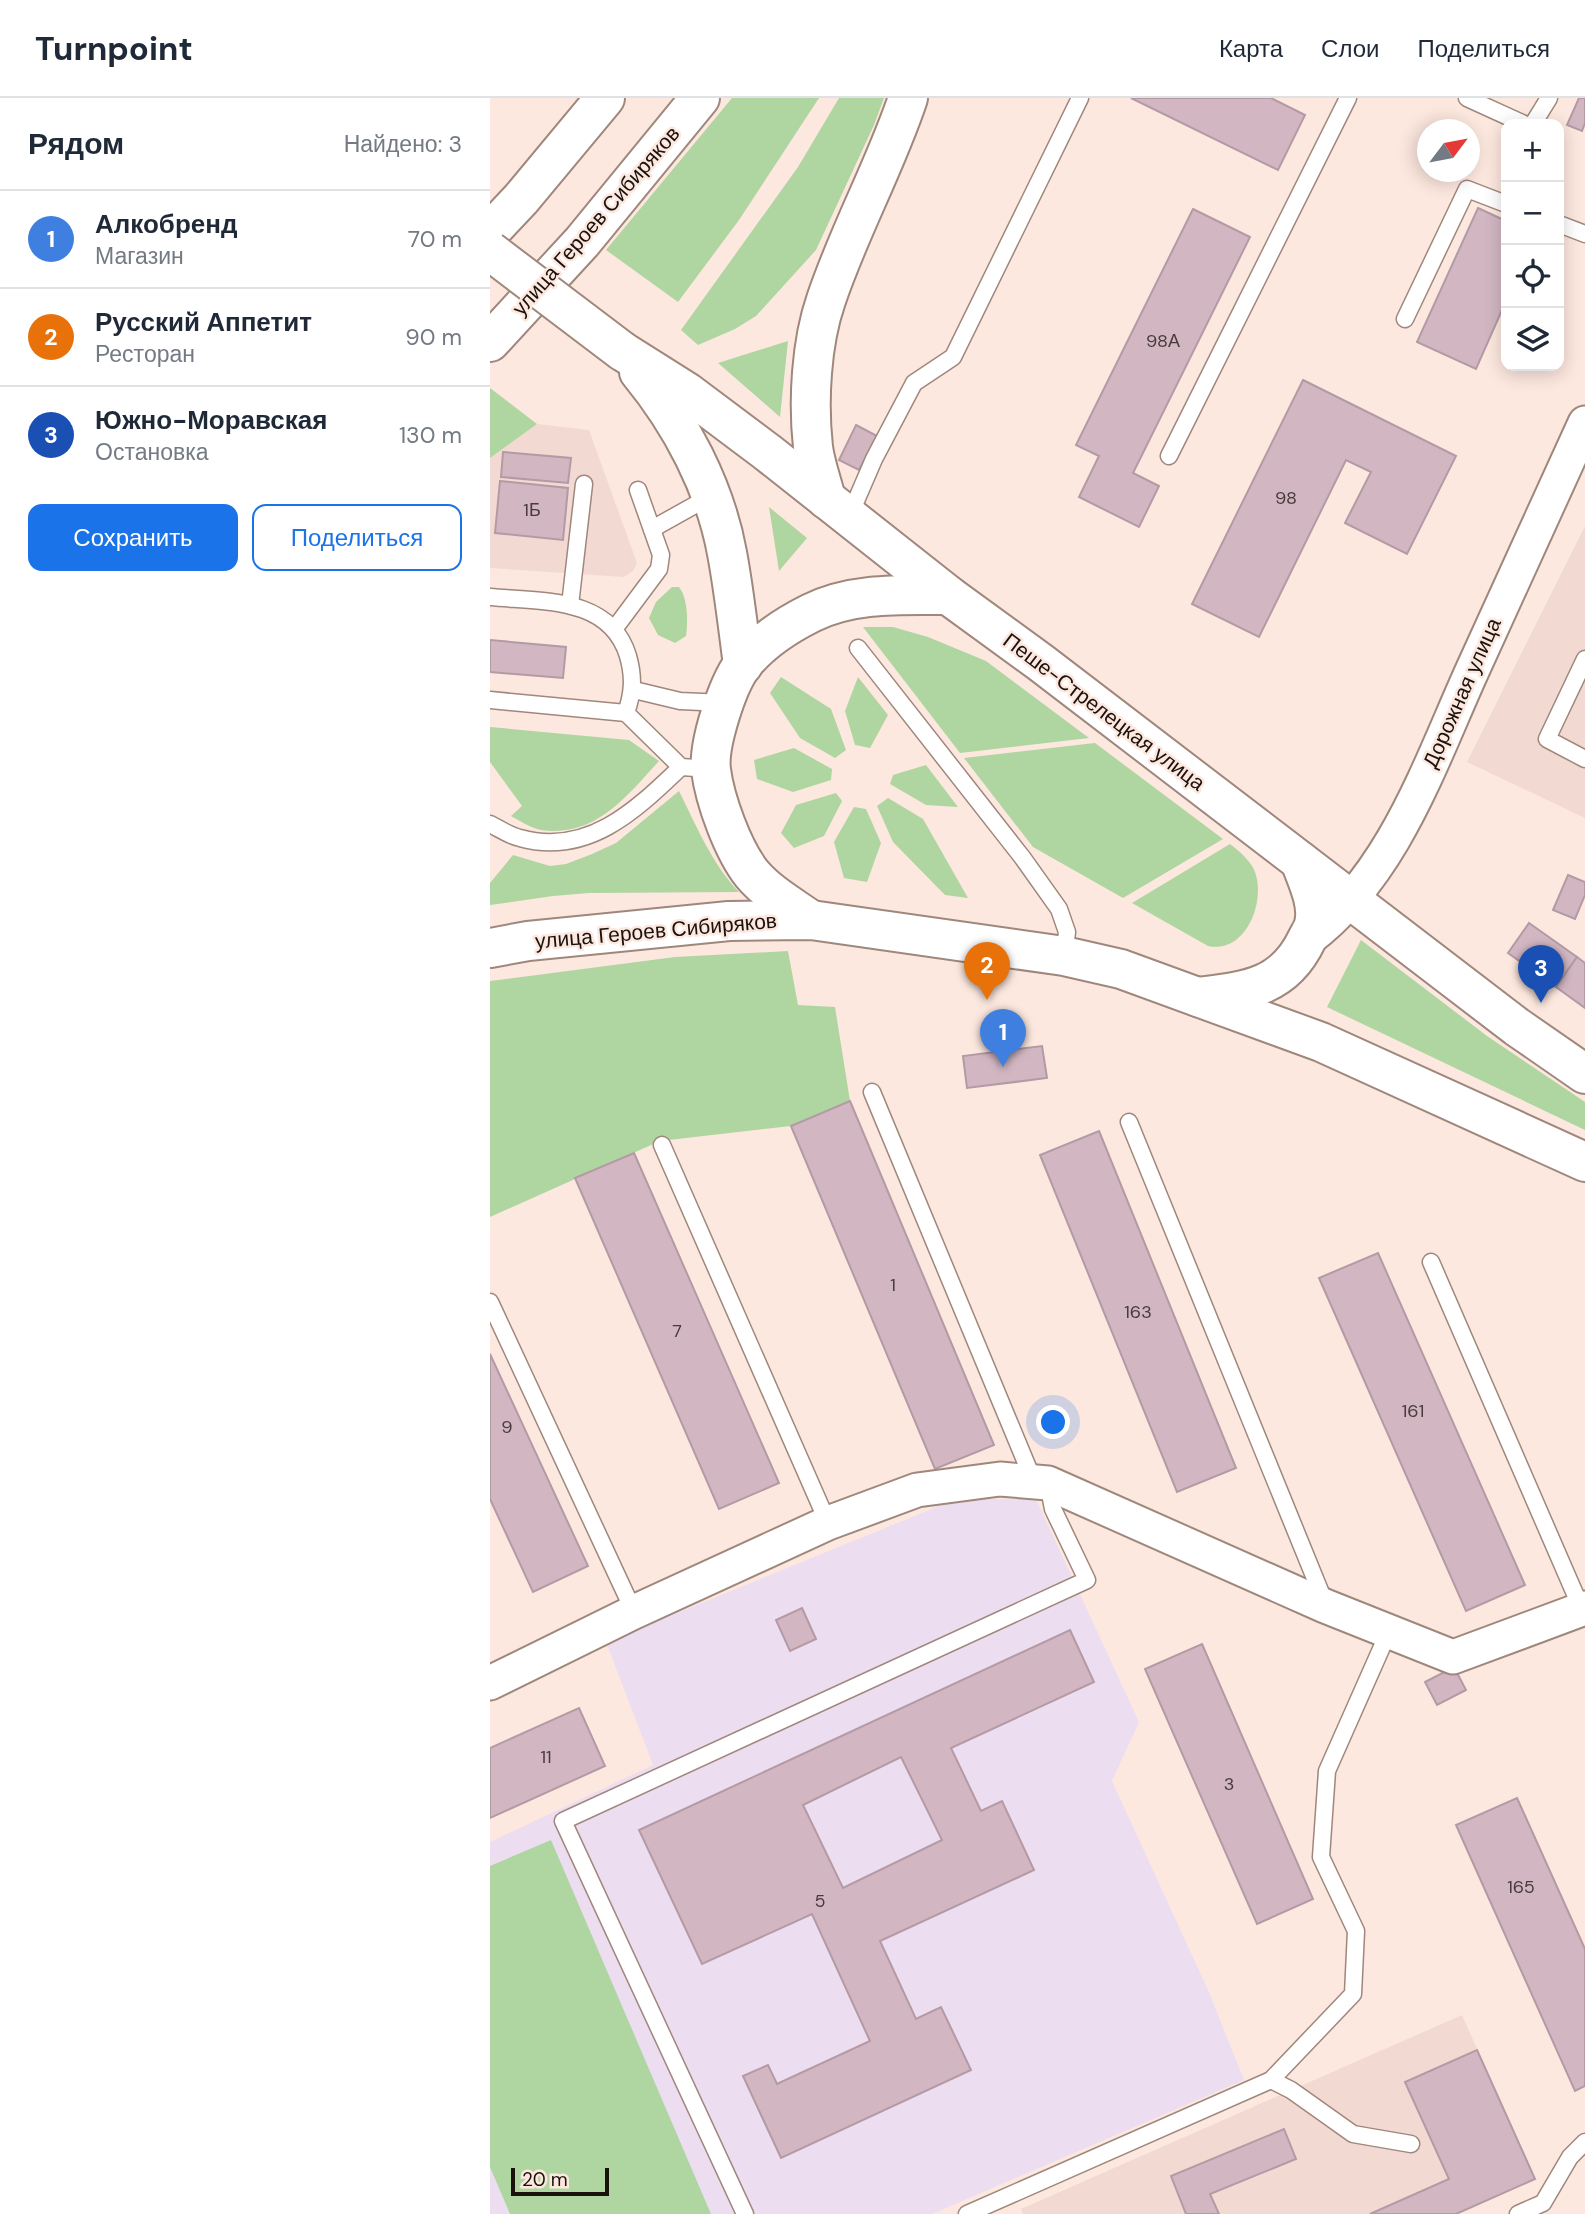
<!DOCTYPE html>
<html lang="ru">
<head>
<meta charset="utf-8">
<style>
  body { margin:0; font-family:"DM Sans",sans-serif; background:#f6f6f7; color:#1f2937 }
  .controls { position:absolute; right:21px; top:21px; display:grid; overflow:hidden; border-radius:14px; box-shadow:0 4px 18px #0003 }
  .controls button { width:63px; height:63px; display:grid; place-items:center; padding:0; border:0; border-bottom:2px solid #e0e1e3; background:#fff; color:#1f2937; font:35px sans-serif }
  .compass { position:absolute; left:927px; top:21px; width:63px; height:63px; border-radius:50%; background:#fff; box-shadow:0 4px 18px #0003; rotate:58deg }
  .scale { position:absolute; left:21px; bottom:18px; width:98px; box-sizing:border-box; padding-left:7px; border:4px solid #1b120e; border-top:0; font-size:19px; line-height:24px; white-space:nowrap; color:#1b120e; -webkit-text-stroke:5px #fde8df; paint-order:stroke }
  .you { position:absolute; left:564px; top:1325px; width:24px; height:24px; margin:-18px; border:5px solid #fff; border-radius:50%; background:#1a73e8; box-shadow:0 0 0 10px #1a73e833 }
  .badge { display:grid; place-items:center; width:46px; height:46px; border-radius:50%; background:#1a73e8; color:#fff; font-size:23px; font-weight:700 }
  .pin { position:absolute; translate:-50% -58px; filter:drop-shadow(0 2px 4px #0008) }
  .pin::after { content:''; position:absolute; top:37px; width:24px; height:21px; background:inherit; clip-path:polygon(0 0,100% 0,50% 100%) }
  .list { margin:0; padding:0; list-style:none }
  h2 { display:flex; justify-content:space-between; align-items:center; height:91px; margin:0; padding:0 28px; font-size:30px }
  h2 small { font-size:23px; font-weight:400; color:#747a83 }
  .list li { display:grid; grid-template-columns:46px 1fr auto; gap:21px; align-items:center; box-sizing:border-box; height:98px; padding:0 28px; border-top:2px solid #e0e1e3 }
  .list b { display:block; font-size:26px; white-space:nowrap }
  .list p { margin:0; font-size:23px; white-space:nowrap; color:#747a83 }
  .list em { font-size:23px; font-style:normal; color:#747a83 }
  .actions { display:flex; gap:14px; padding:21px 28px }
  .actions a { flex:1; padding:16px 0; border:2px solid #1a73e8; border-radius:14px; text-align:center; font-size:24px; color:#1a73e8 }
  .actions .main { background:#1a73e8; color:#fff }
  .icon { flex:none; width:38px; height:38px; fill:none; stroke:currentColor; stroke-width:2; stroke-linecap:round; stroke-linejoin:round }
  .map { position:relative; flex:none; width:1095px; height:2116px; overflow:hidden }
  header { display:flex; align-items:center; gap:42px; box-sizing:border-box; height:98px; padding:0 35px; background:#fff; border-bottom:2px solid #e0e1e3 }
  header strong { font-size:33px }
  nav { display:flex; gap:38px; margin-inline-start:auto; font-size:24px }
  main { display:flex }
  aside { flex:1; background:#fff }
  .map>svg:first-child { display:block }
  .industrial { fill:#f2d9d2 }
  .education { fill:#edddf0 }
  .green { fill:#afd5a1 }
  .building { fill:#d2b7c2; stroke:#b39aa4; stroke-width:2; fill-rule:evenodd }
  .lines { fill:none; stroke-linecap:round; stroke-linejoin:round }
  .lane-casing { stroke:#9f877c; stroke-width:19 }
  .street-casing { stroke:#9f877c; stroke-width:37 }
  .secondary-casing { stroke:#9f877c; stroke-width:42 }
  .highway-casing { stroke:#9f877c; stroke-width:42 }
  .lane { stroke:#fff; stroke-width:16 }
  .street { stroke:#fff; stroke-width:33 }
  .secondary { stroke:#fff; stroke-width:38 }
  .highway { stroke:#fff; stroke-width:38 }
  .secondary-bridge-casing { stroke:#9f877c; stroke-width:42; stroke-linecap:butt }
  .secondary-bridge { stroke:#fff; stroke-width:38 }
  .labels { text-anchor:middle; stroke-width:5; stroke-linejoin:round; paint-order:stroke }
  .number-label { font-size:18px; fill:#493b3b }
  .street-label { font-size:21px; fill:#1b120e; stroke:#fde8df }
</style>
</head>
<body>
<header>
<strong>Turnpoint</strong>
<nav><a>Карта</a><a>Слои</a><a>Поделиться</a></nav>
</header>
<main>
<aside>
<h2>Рядом<small>Найдено: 3</small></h2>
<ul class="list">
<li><span class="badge" style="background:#3f7fe0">1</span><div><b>Алкобренд</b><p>Магазин</p></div><em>70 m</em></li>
<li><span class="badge" style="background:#e8710a">2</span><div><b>Русский Аппетит</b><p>Ресторан</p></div><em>90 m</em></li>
<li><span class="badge" style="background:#1a4fb4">3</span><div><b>Южно-Моравская</b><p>Остановка</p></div><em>130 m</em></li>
</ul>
<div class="actions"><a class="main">Сохранить</a><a>Поделиться</a></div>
</aside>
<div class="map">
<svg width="1095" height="2116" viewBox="0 0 1095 2116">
  <rect width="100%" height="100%" fill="#fde8df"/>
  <g class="industrial">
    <polygon points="47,326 99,332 147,465 143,473 134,479 0,470 0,360"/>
    <polygon points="1095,428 1095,720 977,664"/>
    <polygon points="972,1917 1045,2081 966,2116 533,2116 531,2111"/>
  </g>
  <polygon class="education" points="466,1401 546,1401 649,1624 622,1683 718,1892 754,1982 442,2116 0,2116 0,1744 163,1667 116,1544"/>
  <g class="green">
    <polygon points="242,0 329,0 249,122 188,204 116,152"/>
    <polygon points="349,0 394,0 384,27 326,152 266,218 245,231 208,247 191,232 308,69"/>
    <polygon points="298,243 290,319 228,265"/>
    <polygon points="0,290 47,326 0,360"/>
    <polygon points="279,409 317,440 289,473"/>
    <path d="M182 489H189C198 500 198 524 196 538L185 545 168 537 159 520 166 504Z"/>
    <polygon points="373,529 403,529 438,539 496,563 599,640 470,655"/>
    <polygon points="291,579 341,611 356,652 345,660 310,640 280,595"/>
    <polygon points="368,579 398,617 380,650 365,647 355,613"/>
    <path d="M0 629 139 642 169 663C137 698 105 740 51 732 41 730 30 723 21 718L32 708 0 664Z"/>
    <polygon points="605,645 733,741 633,800 543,749 474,660"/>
    <polygon points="304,650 342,671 341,682 303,694 267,681 264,662"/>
    <polygon points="436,667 468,709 436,707 400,686 403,677"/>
    <path d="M189 693C206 727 222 766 249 794L99 795 63 798 0 807V785L23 757 60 768 76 766 102 756 126 745Z"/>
    <polygon points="346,695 352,703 334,738 304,750 291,735 306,707"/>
    <polygon points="398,700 433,721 478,800 455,797 403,744 387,708"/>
    <polygon points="364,709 376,711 391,745 377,784 354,780 344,744"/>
    <path d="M740 746C749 753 761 763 765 774 776 805 755 856 718 848L642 805Z"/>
    <polygon points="871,842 997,938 1095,1004 1095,1032 837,909"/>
    <polygon points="298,853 308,907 345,909 360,1003 301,1028 170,1043 0,1119 0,883 185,859"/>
    <polygon points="61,1742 221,2116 20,2116 0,2069 0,1768"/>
  </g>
  <g class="building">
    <polygon points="641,0 781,0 815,17 788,72"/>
    <polygon points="1089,0 1095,0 1095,25 1092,33 1077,27"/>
    <polygon points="988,110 1016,123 1016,203 986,271 927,244"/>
    <polygon points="703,111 760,139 643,375 669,388 649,429 589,399 609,358 586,347"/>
    <polygon points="813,282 966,358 917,456 855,425 881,374 856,362 769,539 702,506"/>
    <polygon points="366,327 387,338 369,372 349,362"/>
    <polygon points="13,354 81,360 78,385 11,379"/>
    <polygon points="10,383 78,390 73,442 5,435"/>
    <polygon points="0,542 76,549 73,580 0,574"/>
    <polygon points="1078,777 1095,784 1095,797 1085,821 1063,812"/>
    <polygon points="1039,825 1087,859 1066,889 1018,855"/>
    <polygon points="1087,859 1095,865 1095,910 1066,889"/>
    <polygon points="552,948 557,980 477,990 473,958"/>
    <polygon points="360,1003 504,1347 445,1371 301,1028"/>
    <polygon points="609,1033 746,1370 687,1394 550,1057"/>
    <polygon points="144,1055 289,1385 229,1411 85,1080"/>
    <polygon points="888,1155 1035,1487 976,1513 829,1180"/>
    <polygon points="0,1256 98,1468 43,1494 0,1401"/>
    <polygon points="312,1510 326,1541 300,1553 286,1522"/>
    <path d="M580 1532 604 1584 461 1650 491 1713 512 1703 544 1772 390 1843 426 1921 451 1909 481 1972 291 2060 253 1978 278 1967 287 1986 380 1943 322 1816 212 1866 149 1732ZM411 1659 452 1742 353 1790 313 1707Z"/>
    <polygon points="712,1546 823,1801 767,1826 655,1571"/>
    <polygon points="964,1569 976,1592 947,1607 935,1584"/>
    <polygon points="89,1610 115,1668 0,1720 0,1650"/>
    <polygon points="1027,1700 1095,1851 1095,1988 1085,1993 966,1727"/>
    <polygon points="987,1952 1045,2081 966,2116 880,2116 959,2081 915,1984"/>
    <polygon points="794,2031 806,2061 720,2096 729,2116 696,2116 681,2078"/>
  </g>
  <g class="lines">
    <defs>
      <g id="lane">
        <polyline points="977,0 1034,26"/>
        <polyline points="1043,26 1059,0"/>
        <polyline points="1069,126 1095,136"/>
        <polyline points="915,221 977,91 1016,106"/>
        <polyline points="679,358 858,0"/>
        <polyline points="359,419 384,361 424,285 463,259 590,0"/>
        <polyline points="162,431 221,398"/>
        <path d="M0 499C51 504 120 498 138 558 144 579 143 595 136 615"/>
        <polyline points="80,507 94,386"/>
        <polyline points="125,530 169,471 171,457 148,392"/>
        <polyline points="368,550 532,759 569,811 577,834 574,858"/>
        <polyline points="1095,561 1057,641 1095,661"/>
        <polyline points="144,592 190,603 234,605"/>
        <polyline points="0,602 136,615 191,669 221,671"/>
        <path d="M0 726C10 731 20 738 30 740 98 759 146 712 191 669"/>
        <polyline points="382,994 544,1384"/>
        <polyline points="639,1024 835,1505"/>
        <polyline points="172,1047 338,1425"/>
        <polyline points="941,1164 1092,1512"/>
        <polyline points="0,1204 144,1514"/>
        <polyline points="781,1982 801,1992 863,2036 921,2046"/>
        <polyline points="255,2116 73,1723 597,1482 563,1411 558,1385"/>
        <polyline points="477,2116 781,1982 863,1896 866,1833 831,1759 837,1673 899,1533"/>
        <polyline points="1028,2116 1053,2105 1080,2059 1095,2044"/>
      </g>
      <g id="street">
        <path d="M817 842C903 778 939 668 982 573 1020 491 1057 408 1095 325"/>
        <polyline points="0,1585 144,1514 338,1425 427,1392 510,1381 558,1385 835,1508 963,1559 1095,1510"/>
      </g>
      <g id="secondary">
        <polyline points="132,253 197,294 277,354 458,497 550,564 1027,929 1095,976"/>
        <path d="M149 274C191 325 225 389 237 455 244 492 248 530 253 567"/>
        <path d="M336 401C332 384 325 366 323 349 318 304 321 245 336 202 359 133 395 69 418 0"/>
        <path d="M321 822C301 808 278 795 262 776 243 752 225 703 221 672 218 647 237 587 253 566 270 545 297 527 321 515 363 494 412 497 458 497"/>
        <polyline points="0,850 38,843 239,823 321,822 574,858 631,871 831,944 1095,1064"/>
        <path d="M708 899C756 893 794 890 817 841 819 837 823 831 824 826 829 806 817 782 810 763"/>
      </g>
      <g id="highway">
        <polyline points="0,134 31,101 115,0"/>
        <polyline points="0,244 92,144 210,0"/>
      </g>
    </defs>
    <use href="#lane" class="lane-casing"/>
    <use href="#street" class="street-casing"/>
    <use href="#secondary" class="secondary-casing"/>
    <use href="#highway" class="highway-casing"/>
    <use href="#lane" class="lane"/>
    <use href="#street" class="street"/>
    <use href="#secondary" class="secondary"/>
    <use href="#highway" class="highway"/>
    <defs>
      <polyline id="secondary-bridge" points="0,153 132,253"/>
    </defs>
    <use href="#secondary-bridge" class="secondary-bridge-casing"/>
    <use href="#secondary-bridge" class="secondary-bridge"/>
  </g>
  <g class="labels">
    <g class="number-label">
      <text x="673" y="249">98А</text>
      <text x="796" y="406">98</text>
      <text x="42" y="418">1Б</text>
      <text x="403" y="1193">1</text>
      <text x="648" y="1220">163</text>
      <text x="187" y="1239">7</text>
      <text x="923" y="1319">161</text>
      <text x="17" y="1335">9</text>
      <text x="56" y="1665">11</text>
      <text x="739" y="1692">3</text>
      <text x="1031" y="1795">165</text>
      <text x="330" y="1809">5</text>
    </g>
    <g class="street-label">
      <text transform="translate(106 123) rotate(-49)" y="7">улица Героев Сибиряков</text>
      <text transform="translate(972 595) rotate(-66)" y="7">Дорожная улица</text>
      <text transform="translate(614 614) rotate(37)" y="7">Пеше-Стрелецкая улица</text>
      <text transform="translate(166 833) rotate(-5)" y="7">улица Героев Сибиряков</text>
    </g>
  </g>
</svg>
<div class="controls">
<button>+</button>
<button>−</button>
<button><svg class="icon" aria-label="locate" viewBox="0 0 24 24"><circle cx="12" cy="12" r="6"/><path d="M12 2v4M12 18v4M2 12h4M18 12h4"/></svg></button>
<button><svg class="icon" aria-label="layers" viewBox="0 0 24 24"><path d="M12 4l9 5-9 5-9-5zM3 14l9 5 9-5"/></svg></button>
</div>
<svg class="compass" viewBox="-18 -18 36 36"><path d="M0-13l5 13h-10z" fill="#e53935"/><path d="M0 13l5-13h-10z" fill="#747a83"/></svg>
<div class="scale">20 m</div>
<div class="you"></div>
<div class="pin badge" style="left:513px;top:969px;background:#3f7fe0">1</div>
<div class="pin badge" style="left:497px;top:902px;background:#e8710a">2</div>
<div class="pin badge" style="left:1051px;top:905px;background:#1a4fb4">3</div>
</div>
</main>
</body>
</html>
